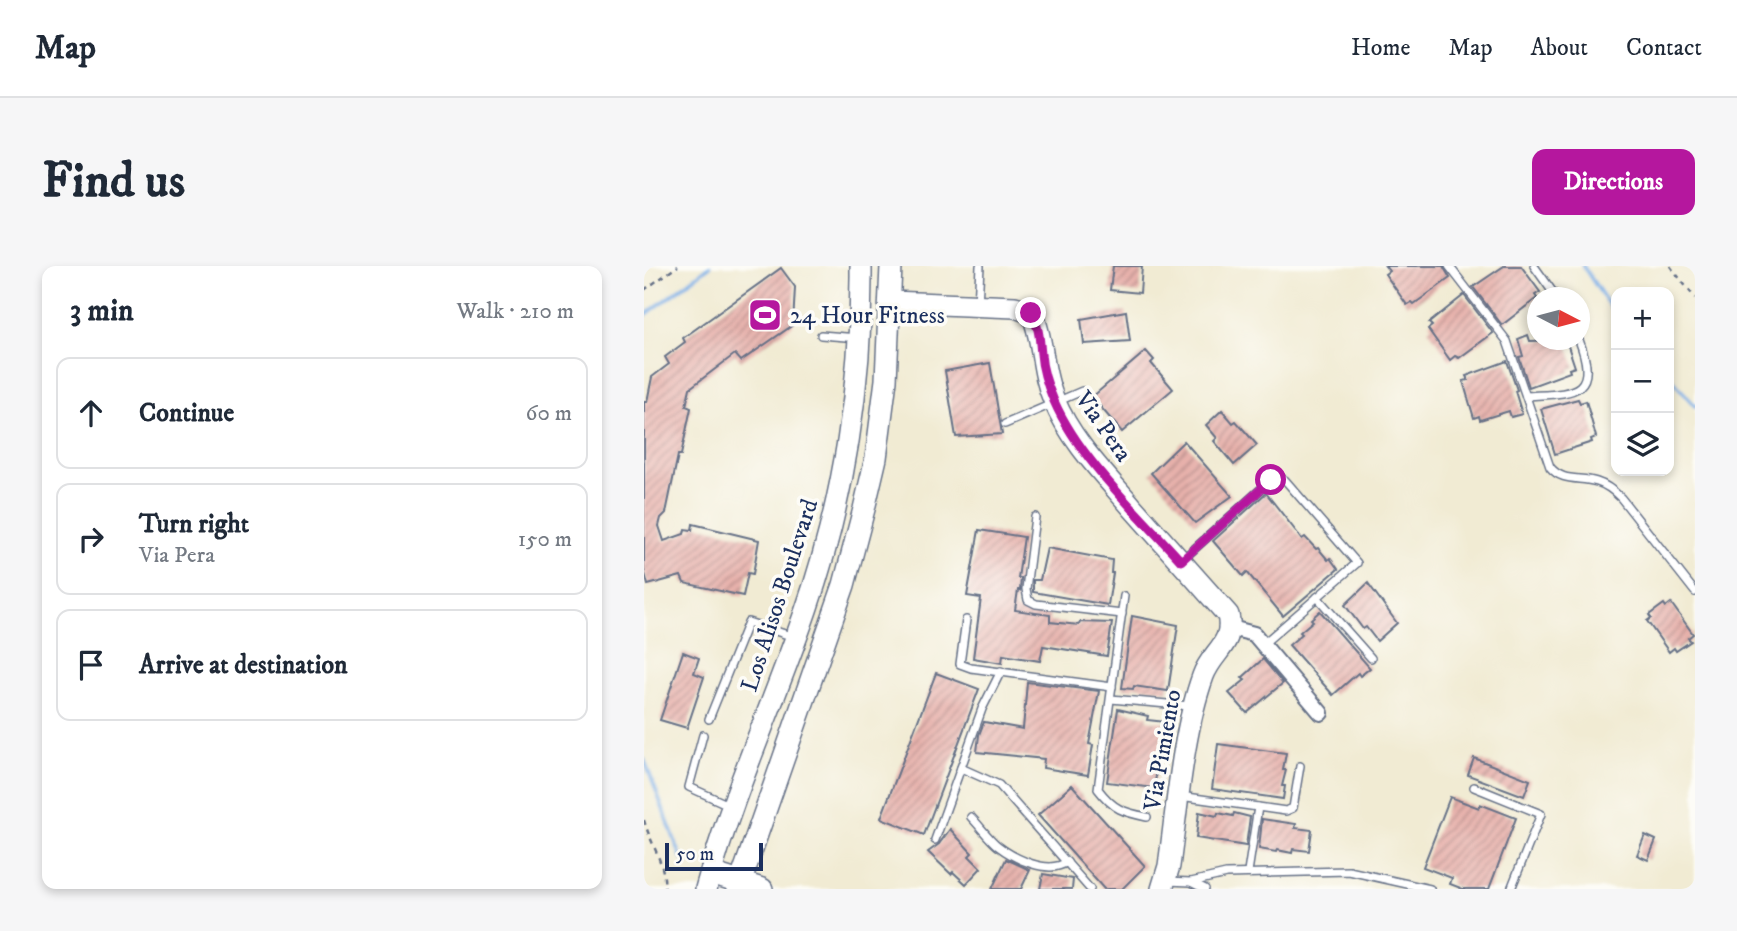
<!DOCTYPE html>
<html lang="en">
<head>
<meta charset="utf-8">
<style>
  body { margin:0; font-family:"IM FELL DW Pica",serif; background:#f6f6f7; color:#1f2937 }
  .controls { position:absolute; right:21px; top:21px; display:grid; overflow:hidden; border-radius:14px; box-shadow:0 4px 10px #0003 }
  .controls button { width:63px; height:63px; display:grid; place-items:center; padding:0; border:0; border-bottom:2px solid #e0e1e3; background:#fff; color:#1f2937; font:35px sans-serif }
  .compass { position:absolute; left:883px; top:21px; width:63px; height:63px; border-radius:50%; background:#fff; box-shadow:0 4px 10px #0003; rotate:96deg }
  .scale { position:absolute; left:21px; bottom:18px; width:98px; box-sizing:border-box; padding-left:7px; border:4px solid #1b2f5e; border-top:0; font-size:19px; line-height:24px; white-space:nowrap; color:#1b2f5e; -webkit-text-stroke:5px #fdfcf7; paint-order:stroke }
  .stop { position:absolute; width:21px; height:21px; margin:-16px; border:5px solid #b5179e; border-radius:50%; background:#fff }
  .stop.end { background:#b5179e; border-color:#fff; box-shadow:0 2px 7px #0008 }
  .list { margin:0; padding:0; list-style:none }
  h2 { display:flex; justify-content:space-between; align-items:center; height:91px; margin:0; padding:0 28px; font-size:30px }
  h2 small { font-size:23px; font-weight:400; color:#747a83 }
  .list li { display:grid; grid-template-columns:46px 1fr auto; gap:21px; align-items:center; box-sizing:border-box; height:112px; margin:0 14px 14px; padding:0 14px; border:2px solid #e0e1e3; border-radius:14px }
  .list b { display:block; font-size:26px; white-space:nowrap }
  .list p { margin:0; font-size:23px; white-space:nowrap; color:#747a83 }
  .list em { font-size:23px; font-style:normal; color:#747a83 }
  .icon { flex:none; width:38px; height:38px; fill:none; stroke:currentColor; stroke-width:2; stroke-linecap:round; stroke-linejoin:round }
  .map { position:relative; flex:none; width:1051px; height:623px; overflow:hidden; border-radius:14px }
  header { display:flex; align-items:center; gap:42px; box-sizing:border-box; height:98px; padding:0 35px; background:#fff; border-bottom:2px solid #e0e1e3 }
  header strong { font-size:33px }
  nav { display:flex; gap:38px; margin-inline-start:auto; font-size:24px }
  .intro { display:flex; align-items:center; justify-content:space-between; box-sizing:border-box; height:168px; padding:0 42px }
  h1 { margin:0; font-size:49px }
  .button { padding:18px 32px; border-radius:14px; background:#b5179e; color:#fff; font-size:24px; font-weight:700 }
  main { display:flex; gap:42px; padding:0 42px }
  aside { flex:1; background:#fff; border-radius:14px; box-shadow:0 4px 10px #0003 }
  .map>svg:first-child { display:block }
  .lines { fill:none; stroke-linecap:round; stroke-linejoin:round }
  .stream { stroke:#79ade6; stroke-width:3.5 }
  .building { fill:url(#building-hatch) }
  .lane-casing { stroke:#667187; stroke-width:10 }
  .street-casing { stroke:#667187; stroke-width:18 }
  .secondary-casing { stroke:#667187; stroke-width:24 }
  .path { stroke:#667187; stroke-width:2.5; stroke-dasharray:5 5; stroke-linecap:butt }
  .lane { stroke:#fff; stroke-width:7 }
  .street { stroke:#fff; stroke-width:14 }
  .secondary { stroke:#fff; stroke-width:21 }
  .route { stroke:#b5179e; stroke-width:9 }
  .labels { text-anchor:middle; stroke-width:7; stroke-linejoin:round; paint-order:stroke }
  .poi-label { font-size:24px; fill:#1b2f5e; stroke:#fdfcf7; text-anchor:start }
  .street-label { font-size:24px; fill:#1b2f5e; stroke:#fdfcf7 }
</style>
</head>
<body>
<header>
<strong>Map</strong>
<nav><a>Home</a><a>Map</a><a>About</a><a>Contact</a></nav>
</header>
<div class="intro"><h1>Find us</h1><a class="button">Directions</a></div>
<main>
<aside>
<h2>3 min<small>Walk · 210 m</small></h2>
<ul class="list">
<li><svg class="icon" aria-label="ahead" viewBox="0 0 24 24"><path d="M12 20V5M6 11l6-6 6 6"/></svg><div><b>Continue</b></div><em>60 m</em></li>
<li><svg class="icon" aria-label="right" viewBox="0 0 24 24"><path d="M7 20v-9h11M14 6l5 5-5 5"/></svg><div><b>Turn right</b><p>Via Pera</p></div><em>150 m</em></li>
<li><svg class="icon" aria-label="arrive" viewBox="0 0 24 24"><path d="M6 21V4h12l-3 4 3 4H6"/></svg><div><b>Arrive at destination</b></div></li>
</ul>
</aside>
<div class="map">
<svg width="1051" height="623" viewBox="0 0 1051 623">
  <defs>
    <pattern id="building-hatch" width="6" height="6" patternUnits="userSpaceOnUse" patternTransform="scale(1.75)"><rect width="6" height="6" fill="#e7b1ab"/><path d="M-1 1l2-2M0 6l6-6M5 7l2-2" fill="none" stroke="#ba908e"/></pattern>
  </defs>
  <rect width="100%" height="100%" fill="#fdfcf7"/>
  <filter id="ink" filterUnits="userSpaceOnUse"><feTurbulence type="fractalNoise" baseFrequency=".0143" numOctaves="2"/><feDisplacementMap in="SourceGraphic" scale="14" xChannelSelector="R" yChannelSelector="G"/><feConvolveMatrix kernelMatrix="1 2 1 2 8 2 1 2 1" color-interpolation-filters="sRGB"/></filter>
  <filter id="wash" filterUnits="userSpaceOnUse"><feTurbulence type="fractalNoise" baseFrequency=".00686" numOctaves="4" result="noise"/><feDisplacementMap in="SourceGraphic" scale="28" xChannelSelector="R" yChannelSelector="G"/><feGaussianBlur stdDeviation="1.57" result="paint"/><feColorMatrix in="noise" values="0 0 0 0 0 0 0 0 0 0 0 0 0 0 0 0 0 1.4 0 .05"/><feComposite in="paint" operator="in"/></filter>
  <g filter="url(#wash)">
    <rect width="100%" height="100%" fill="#f1ebd3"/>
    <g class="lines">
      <g class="stream">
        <polyline points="939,0 972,50"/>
        <polyline points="0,50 66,0"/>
        <polyline points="1025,110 1051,140"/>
        <polyline points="0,493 38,593"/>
      </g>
    </g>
    <g id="blocks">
      <g class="building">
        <polygon points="469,0 498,0 496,27 466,24"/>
        <polygon points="741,0 799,0 806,12 770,38 768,36 763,39 741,8 745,5"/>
        <polygon points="860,0 877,0 896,26 891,29 893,32 858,59 829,21"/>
        <polygon points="137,2 151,21 149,59 97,95 91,88 46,122 42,140 47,142 37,189 34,189 22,247 17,252 15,260 20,275 40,268 41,263 48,264 49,258 115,274 109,308 104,307 99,330 40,317 37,310 4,319 0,304 0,136 3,136 8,111 25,98 21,91 41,76 39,72"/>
        <polygon points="820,29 849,67 815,92 811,90 806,94 784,63 788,60 785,57"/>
        <polygon points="482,45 486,75 440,78 437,53"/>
        <polygon points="884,69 886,75 922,74 931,101 925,103 926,106 885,121 875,91 879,90 874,73"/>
        <polygon points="502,85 510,94 507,97 529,123 478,166 448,131"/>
        <polygon points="863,95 873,124 871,125 878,148 867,151 865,145 836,154 835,150 830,152 819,115 824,114 822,110"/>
        <polygon points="346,97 358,168 312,171 301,105"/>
        <polygon points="934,133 936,137 942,135 952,171 947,173 948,176 911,188 897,143"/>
        <polygon points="578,144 589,157 592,155 613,179 590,199 570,175 573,172 562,159"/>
        <polygon points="540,175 588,230 551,257 507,207"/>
        <polygon points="622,227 658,273 661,271 672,283 674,282 684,294 686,292 694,303 639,350 603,306 599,310 569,275"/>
        <polygon points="335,264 380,271 374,312 377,312 376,324 374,324 371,344 406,349 406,356 435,359 436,356 468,357 463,390 399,380 396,395 359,389 358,397 329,392 337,332 323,330"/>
        <polygon points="403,282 468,294 467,307 469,307 464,339 389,326 389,314 396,314"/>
        <polygon points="724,317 753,357 733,375 722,361 719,363 701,339"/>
        <polygon points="1027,337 1049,368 1044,372 1047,375 1032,385 1030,382 1025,386 1003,355 1007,352 1005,349 1020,338 1022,341"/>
        <polygon points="676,345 726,402 716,410 714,407 689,429 645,379 658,368 656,366 669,355 667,353"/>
        <polygon points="488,350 534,359 524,425 490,420 489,423 478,422"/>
        <polygon points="39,386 55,392 50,407 60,411 43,462 16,454"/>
        <polygon points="619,393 639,417 603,447 585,427 601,414 598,412"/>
        <polygon points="292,407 335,423 280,569 237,552"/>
        <polygon points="383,416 455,425 445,478 449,479 444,509 399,502 400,493 333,486 335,469 340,456 379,463"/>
        <polygon points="474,443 504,450 503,454 521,456 510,522 463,516"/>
        <polygon points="574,478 642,487 639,504 642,504 638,520 641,520 639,533 568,523"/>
        <polygon points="830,492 886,514 880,530 824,509"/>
        <polygon points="428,519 501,600 478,623 460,623 394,549"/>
        <polygon points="806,531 835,542 836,538 872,552 845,623 819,623 806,618 808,612 779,601"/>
        <polygon points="555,546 573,550 574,547 589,550 590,547 606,551 602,580 552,572"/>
        <polygon points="618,553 652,558 651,562 668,564 665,585 649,583 648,587 633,584 632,586 615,583"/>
        <polygon points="306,563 328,587 325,590 337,602 322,618 309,606 307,608 284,586 295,578"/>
        <polygon points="1001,569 1012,574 1004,594 993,589"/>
        <polygon points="362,593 386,604 377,623 348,623"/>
        <polygon points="399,608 429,613 428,623 396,623"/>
      </g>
    </g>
  </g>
  <g filter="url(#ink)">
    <use href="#blocks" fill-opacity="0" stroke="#667187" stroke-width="2"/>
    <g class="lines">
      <defs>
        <g id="lane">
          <path d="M805 0 863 75 906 201C919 217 936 210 953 216 963 219 970 225 977 232L1051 326"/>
          <polyline points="890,0 913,32"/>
          <polyline points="334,39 336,0"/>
          <polyline points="177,69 214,72"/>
          <path d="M882 130C926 127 957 131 935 74"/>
          <polyline points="361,158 438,125"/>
          <polyline points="391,251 382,323 384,334 392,338 478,348"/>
          <polyline points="538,294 627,214 634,211 641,214 713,297 619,378"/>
          <path d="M480 330 454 523C470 544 479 546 503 551"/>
          <polyline points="673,331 727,392"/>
          <polyline points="322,354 316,398 327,402 468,421"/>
          <polyline points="467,433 546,440"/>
          <polyline points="65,453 104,356 150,371"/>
          <polyline points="59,469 45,521 87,540"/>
          <polyline points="317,502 355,519 446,623"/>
          <polyline points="830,521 897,548 867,623"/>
          <polyline points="536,530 642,545 649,542 656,500"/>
          <path d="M327 551C336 560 344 572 354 580 371 593 404 609 423 596"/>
          <polyline points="291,574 338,443 357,405"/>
          <polyline points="604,606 614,541"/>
          <polyline points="523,615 547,616 561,623"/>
          <polyline points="547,616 582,608 705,605 786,623"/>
        </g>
        <polyline id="street" points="587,362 610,368 677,447"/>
        <g id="secondary">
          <path d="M247 36 371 41 388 47C400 74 397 105 410 134 427 175 460 208 488 241 520 277 552 313 584 349 591 378 568 385 559 410 539 465 533 541 525 600L518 623"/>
          <polyline points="67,607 118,623"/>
          <path d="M62 623C88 528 130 437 162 344 200 235 218 116 217 0"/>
          <polyline points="94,623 200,319 220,243 232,192 242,114 247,0"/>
        </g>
      </defs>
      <use href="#lane" class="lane-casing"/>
      <use href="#street" class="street-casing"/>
      <use href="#secondary" class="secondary-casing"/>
      <g class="path">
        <polyline points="1026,0 1051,32"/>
        <polyline points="0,24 34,0"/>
        <path d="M0 554C6 577 23 600 20 623"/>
      </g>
      <use href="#lane" class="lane"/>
      <use href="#street" class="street"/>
      <use href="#secondary" class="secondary"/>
    </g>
  </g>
  <g class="lines" filter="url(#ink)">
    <path class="route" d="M387 47C396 63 395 70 397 88 398 103 404 121 410 135 436 194 494 247 537 295L627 214"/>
  </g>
  <defs>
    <symbol id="stadium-square" viewBox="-11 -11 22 22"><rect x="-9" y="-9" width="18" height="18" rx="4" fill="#b5179e" stroke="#fdfcf7"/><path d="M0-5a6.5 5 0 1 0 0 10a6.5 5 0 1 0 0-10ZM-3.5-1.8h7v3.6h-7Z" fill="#fff"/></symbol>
  </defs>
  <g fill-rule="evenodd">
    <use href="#stadium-square" x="102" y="30" width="38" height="38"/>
  </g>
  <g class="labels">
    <g class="poi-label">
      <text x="146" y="57">24 Hour Fitness</text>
    </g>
    <g class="street-label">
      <text transform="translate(460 160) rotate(55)" y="8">Via Pera</text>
      <text transform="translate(135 329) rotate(-72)" y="8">Los Alisos Boulevard</text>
      <text transform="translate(518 484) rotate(-80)" y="8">Via Pimiento</text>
    </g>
  </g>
</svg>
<div class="controls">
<button>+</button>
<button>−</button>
<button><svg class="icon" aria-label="layers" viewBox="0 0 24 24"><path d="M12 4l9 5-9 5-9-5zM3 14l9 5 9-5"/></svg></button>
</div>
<svg class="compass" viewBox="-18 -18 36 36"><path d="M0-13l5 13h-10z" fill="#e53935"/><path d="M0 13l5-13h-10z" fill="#747a83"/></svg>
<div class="scale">50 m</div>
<div class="stop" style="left:627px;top:214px"></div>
<div class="stop end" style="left:387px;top:47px"></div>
</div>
</main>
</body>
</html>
